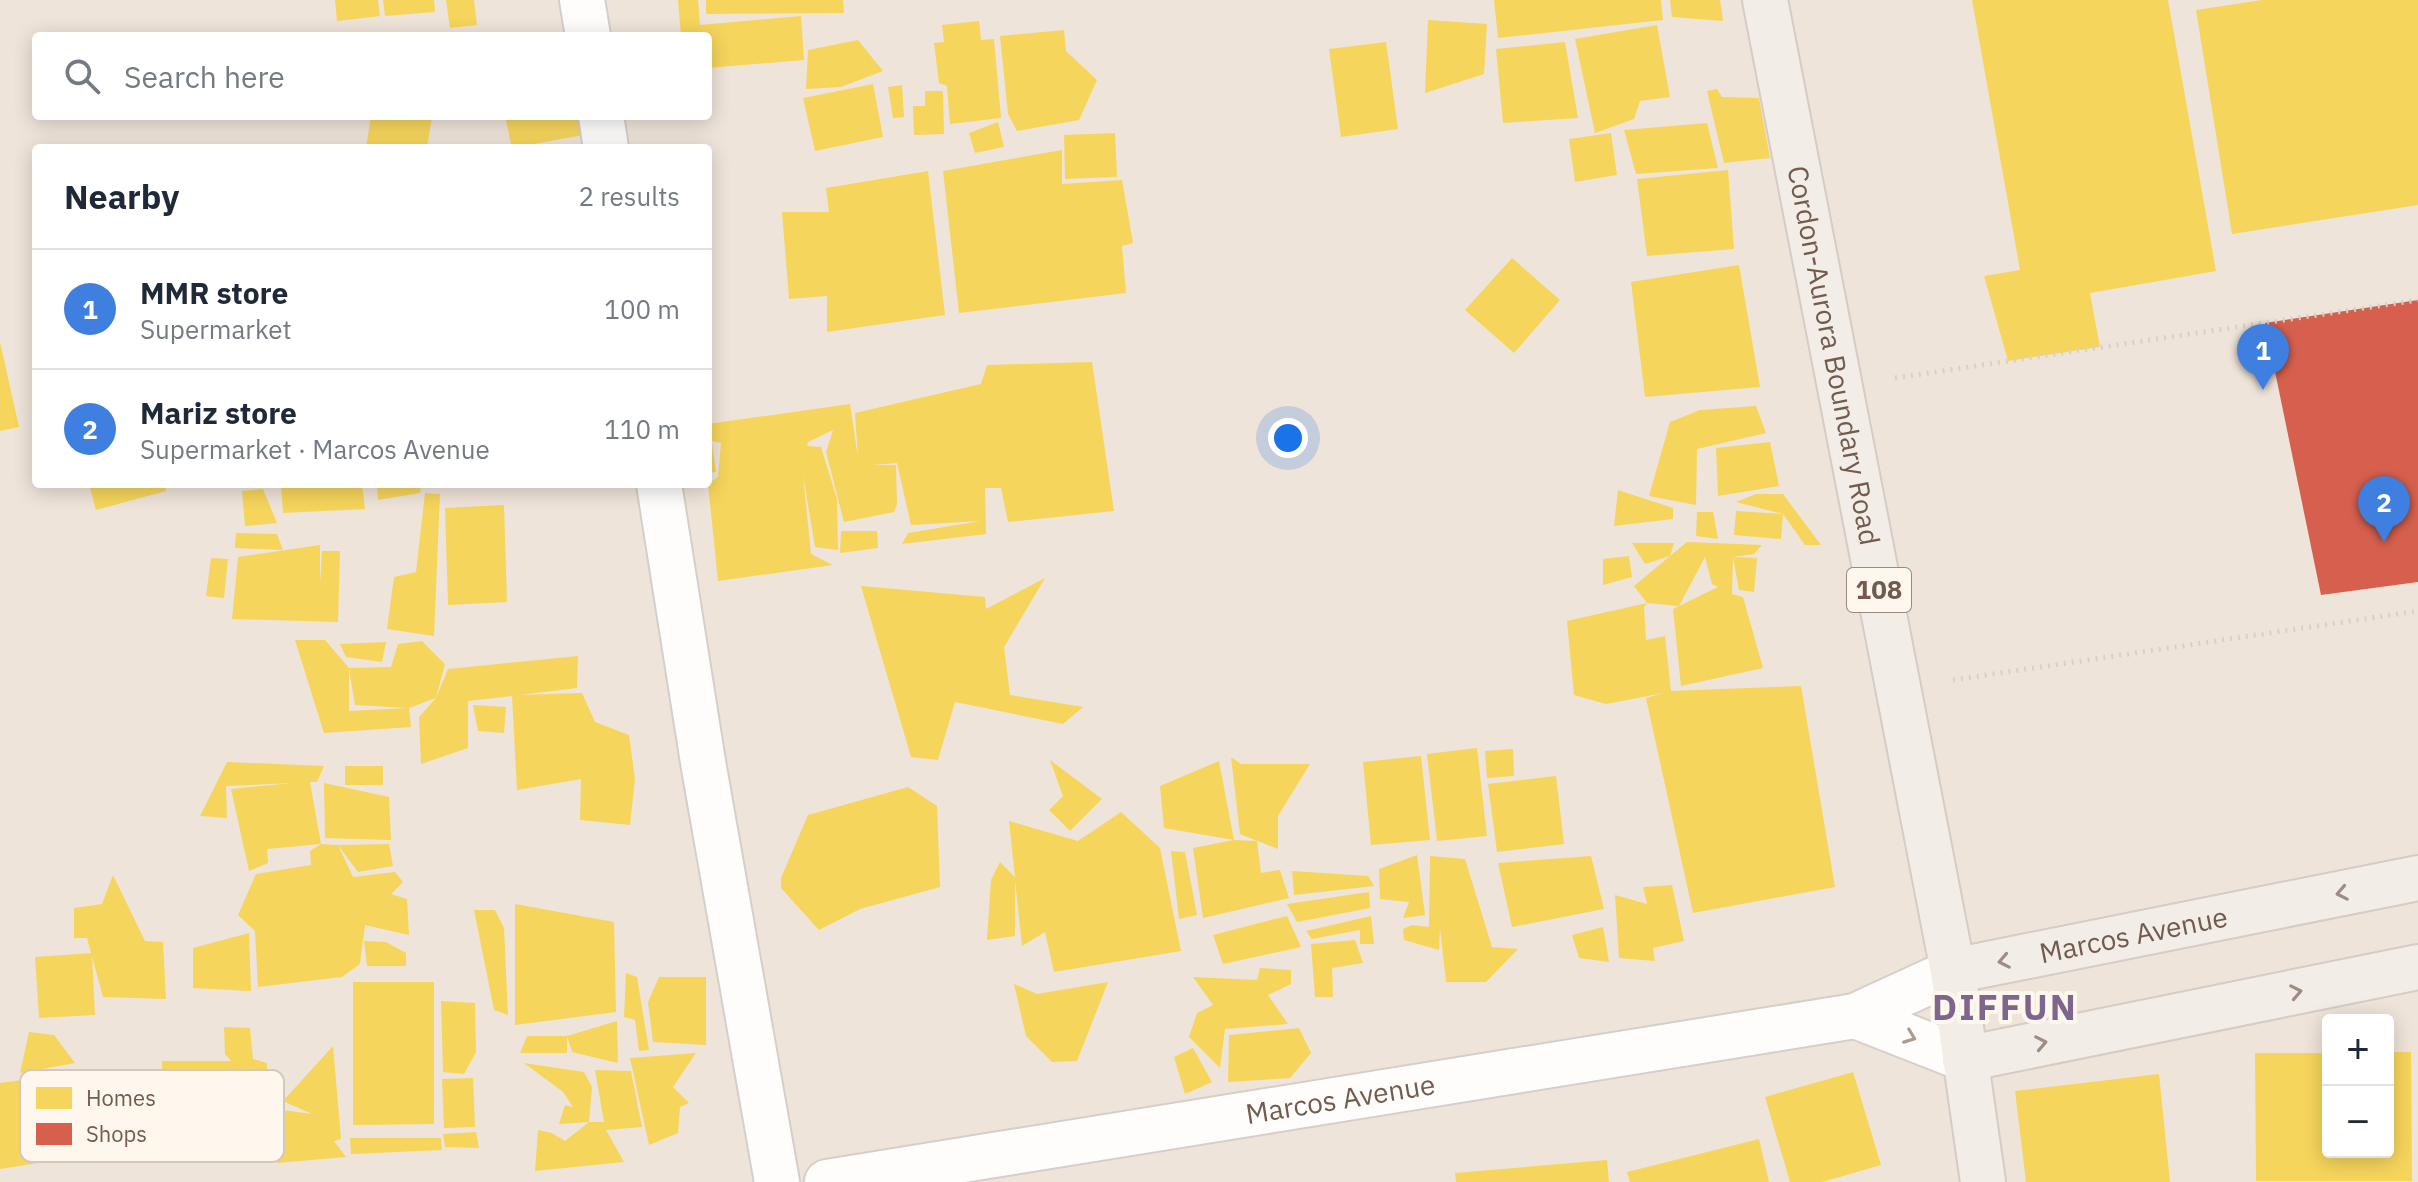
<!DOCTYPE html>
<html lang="en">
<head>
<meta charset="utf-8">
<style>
  body { margin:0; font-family:"IBM Plex Sans",sans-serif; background:#f2f2f3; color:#1f2937 }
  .controls { position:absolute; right:24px; bottom:24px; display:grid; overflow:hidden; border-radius:8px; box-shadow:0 4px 20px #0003 }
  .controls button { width:72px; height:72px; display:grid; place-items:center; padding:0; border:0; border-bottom:2px solid #e0e1e3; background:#fff; color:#1f2937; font:40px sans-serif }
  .you { position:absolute; left:1288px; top:438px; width:28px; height:28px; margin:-20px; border:6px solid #fff; border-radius:50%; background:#1a73e8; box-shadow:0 0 0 12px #1a73e833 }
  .badge { display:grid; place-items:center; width:52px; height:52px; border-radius:50%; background:#a08f84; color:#fff; font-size:26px; font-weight:700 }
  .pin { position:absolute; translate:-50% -66px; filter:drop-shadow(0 2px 4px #0008) }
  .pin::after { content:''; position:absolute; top:42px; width:28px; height:24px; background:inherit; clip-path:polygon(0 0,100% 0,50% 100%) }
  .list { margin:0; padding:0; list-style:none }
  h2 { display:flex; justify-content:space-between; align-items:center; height:104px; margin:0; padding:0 32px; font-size:34px }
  h2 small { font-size:26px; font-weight:400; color:#747a83 }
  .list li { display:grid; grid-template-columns:52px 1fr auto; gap:24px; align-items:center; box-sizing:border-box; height:120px; padding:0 32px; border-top:2px solid #e0e1e3 }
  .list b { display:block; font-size:30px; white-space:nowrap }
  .list p { margin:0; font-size:26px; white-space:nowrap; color:#747a83 }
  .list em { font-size:26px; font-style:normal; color:#747a83 }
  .icon { flex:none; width:44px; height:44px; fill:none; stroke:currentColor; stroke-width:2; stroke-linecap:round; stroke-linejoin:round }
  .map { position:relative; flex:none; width:2418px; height:1182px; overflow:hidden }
  .search { position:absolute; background:#fff; box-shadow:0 4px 20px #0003; left:32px; top:32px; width:680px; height:88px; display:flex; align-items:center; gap:20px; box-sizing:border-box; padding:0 28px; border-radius:8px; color:#747a83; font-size:30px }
  .panel { position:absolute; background:#fff; box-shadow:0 4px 20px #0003; left:32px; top:144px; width:680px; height:344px; border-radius:8px }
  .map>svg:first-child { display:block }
  .residential { fill:#efe4d9; fill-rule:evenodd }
  .homes { fill:#f6d55c; fill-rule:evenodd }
  .shops { fill:#d6604d }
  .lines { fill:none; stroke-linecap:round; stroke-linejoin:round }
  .minor-casing { stroke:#d5cfca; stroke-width:48 }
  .major-casing { stroke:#d5ccc7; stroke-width:48 }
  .path { stroke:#d7d0cb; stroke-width:5; stroke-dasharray:2 6; stroke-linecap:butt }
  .minor { stroke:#fefdfc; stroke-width:44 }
  .major { stroke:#f2ede6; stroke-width:44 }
  .oneway { stroke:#9f8d83 }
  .oneway2 { stroke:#aa9b93 }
  .labels { text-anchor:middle; stroke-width:8; stroke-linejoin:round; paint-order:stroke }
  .shield { fill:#fef7ed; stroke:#9c897d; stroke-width:2 }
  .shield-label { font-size:26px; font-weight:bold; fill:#725a4d }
  .street-label { font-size:28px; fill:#725a4d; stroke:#fef7ed }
  .district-label { font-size:36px; font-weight:bold; letter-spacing:2px; fill:#7f658e; stroke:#fef7ed }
  .key { fill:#fef7ed; stroke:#d4c8bd; stroke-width:2 }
  .key-label { font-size:22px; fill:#725a4d }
</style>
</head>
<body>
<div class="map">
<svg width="2418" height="1182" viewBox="0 0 2418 1182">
  <rect width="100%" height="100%" fill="#f6f2eb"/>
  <path class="residential" d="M0 0H2418V1182H0ZM36 36H708V116H36ZM36 148H708V484H36ZM2328 1020H2388V1152H2328Z"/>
  <g class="homes">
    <polygon points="335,0 378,0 380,16 337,21"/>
    <polygon points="383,0 434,0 435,12 385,16"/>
    <polygon points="446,0 474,0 477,25 450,28"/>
    <polygon points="678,0 698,0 700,25 801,16 804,60 708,68 708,36 681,36"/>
    <polygon points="706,0 843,0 844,13 706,14"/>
    <polygon points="1494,0 1661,0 1663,20 1498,38"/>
    <polygon points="1670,0 1720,0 1723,21 1672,17"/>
    <polygon points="1972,0 2168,0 2216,271 2090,293 2100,347 2008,361 1984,276 2020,270"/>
    <polygon points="2262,0 2418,0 2418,205 2232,234 2196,10"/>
    <polygon points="1428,20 1487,24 1484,74 1425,93"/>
    <polygon points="979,21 981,40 994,39 1001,118 950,124 947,86 939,83 934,43 944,42 942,25"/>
    <polygon points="1657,25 1670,97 1640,101 1634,119 1595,133 1575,39"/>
    <polygon points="1064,30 1066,51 1097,80 1079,120 1017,131 1008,114 1000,36"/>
    <polygon points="858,40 883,71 841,87 806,89 808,50"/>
    <polygon points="1386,42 1398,129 1341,137 1329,49"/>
    <polygon points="1565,42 1578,118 1503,123 1496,49"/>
    <polygon points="873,84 883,137 815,151 803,98"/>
    <polygon points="902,85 904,117 893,118 888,87"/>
    <polygon points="1717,89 1722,97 1759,98 1770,158 1724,163 1707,91"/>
    <polygon points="925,91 943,91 944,134 914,135 913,106 925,106"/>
    <polygon points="371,116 432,116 427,148 366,148"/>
    <polygon points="505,116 579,116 583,135 512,148"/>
    <polygon points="998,122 1004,147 975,153 969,133"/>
    <polygon points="1707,123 1718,168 1636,174 1624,130"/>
    <polygon points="1115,133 1117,177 1065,179 1064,135"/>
    <polygon points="1611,133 1617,175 1575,182 1569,139"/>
    <polygon points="1062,150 1062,184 1122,180 1133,243 1122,246 1126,293 959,313 943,171"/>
    <polygon points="1728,170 1734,249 1647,256 1637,179"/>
    <polygon points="928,171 945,315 827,332 827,296 789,299 782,212 829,212 826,188"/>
    <polygon points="1512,258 1560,300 1514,353 1465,310"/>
    <polygon points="1739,265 1760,387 1645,397 1631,282"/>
    <polygon points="0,342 19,427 0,431"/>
    <polygon points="1092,362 1114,511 1008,522 1001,488 985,488 986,534 902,544 908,533 981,521 911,525 897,463 872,465 896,465 897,504 894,512 844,522 826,452 833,430 808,442 807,446 821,447 837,499 838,550 815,547 803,475 811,554 833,565 718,581 708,484 718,477 721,443 708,440 708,424 850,404 858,458 855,413 981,384 987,365"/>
    <polygon points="1756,406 1766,433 1697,449 1696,505 1649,496 1670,422 1700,410"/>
    <polygon points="1770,442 1779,486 1718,496 1716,448"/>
    <polygon points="708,444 712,444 716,472 708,473"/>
    <polygon points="89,484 165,484 166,491 96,510"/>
    <polygon points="281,484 362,484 365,509 283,513"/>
    <polygon points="377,484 421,484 420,493 378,500"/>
    <polygon points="263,489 277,523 245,526 242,491"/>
    <polygon points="1618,490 1673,508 1673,519 1614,526"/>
    <polygon points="425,493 440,494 434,636 387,629 394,577 416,572"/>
    <polygon points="1756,494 1783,494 1821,545 1805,545 1783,514 1736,502"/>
    <polygon points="504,505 507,602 448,605 445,508"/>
    <polygon points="1736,511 1783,514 1781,539 1734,535"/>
    <polygon points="1697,512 1713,512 1718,539 1696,536"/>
    <polygon points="841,531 877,531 878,548 840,553"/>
    <polygon points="236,533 277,534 283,550 235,548"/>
    <path d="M1687 542 1762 545 1754 554 1733 557 1732 594 1743 597 1763 668 1681 686 1673 609 1679 606 1647 603 1634 586ZM1705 557 1712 584 1718 587 1679 606Z"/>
    <polygon points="1632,543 1674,543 1670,556 1645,564"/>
    <polygon points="320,545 320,584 322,551 340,551 338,622 232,619 238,557"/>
    <polygon points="1629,556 1632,577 1603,585 1603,559"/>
    <polygon points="1733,557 1757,558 1754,592 1739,590"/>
    <polygon points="211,558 228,559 224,598 206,596"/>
    <polygon points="1045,578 1004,647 1010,695 1083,707 1063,724 955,702 938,760 911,757 861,586 985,597 986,609"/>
    <polygon points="1647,603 1644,607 1646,640 1665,636 1671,691 1801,686 1835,887 1693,913 1646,698 1664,693 1606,704 1574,695 1567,621"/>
    <path d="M295 640H325L349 668 391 667 398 644 422 641 445 664 436 698 409 708 411 727 324 733ZM349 668 355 705 407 708 349 711Z"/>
    <polygon points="386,642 382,662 346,657 340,644"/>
    <polygon points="578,656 577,688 520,695 582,693 595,722 629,735 635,779 630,825 580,820 581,779 517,790 512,696 468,701 468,748 421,764 419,717 436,698 448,669"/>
    <polygon points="473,705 506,707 504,733 478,731"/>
    <polygon points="1477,748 1487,836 1437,841 1427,754"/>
    <polygon points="1513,749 1514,776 1487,778 1485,751"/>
    <polygon points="1421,756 1430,840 1371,845 1363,762"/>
    <polygon points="1231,757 1241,764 1310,764 1278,816 1278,849 1240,834"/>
    <polygon points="1050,760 1102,799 1070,831 1049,810 1063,796"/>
    <polygon points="1219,761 1234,840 1164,828 1160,786"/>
    <polygon points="227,762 324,766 317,782 310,782 321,844 267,849 268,863 249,871 231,789 292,783 226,786 227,818 200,816"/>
    <rect x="345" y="766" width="38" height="19"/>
    <polygon points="1556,776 1564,844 1497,852 1488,784"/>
    <polygon points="324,783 389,797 391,840 325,838"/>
    <polygon points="908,787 937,806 940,887 860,909 819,930 781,888 781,878 808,815"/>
    <polygon points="1121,812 1160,848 1181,951 1054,972 1045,932 1022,946 1015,880 1015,936 987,940 991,880 1000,862 1015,877 1009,821 1078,841"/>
    <polygon points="1234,840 1257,841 1261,873 1280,870 1289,898 1203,918 1193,848"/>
    <polygon points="321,844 338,845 353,877 395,872 403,882 391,894 407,899 409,935 365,925 360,964 342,977 258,987 255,931 238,915 256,874 311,865 310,851"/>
    <polygon points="389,844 393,866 358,872 338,845"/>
    <polygon points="1171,851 1185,852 1197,915 1179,919"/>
    <polygon points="1417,855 1425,915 1403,918 1409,902 1380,899 1379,869"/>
    <polygon points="1430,856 1465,859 1492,947 1518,949 1486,982 1446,982 1440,928 1439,950 1404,940 1403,929 1412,925 1429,927"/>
    <polygon points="1591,856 1604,909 1512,927 1498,863"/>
    <polygon points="1292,871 1368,876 1374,886 1294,895"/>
    <polygon points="113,875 145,941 163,942 166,999 103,997 87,938 74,938 74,908 102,904"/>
    <polygon points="1672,885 1684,941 1653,948 1655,961 1619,958 1615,895 1647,904 1643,887"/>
    <polygon points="1369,892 1370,908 1297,922 1287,904"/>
    <polygon points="515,904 614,922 616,1012 515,1025"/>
    <polygon points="474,910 495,910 504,928 508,1015 494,1010"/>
    <polygon points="1287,916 1301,947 1223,964 1213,935"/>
    <polygon points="1371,916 1374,944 1360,944 1360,930 1312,939 1306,931"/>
    <polygon points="1603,927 1609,962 1579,958 1572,935"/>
    <polygon points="249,933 251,991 193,988 193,948"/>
    <polygon points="1355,940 1363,963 1332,968 1333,997 1315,997 1311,944"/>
    <polygon points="364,941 386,942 406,953 406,966 367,966"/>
    <polygon points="92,953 95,1015 39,1018 35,957"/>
    <polygon points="1260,968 1291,970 1291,984 1268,995 1288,1024 1225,1029 1220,1068 1189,1037 1197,1013 1213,1005 1193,977 1257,980"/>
    <polygon points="626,973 637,977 649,1050 639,1051 635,1020 624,1017"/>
    <polygon points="659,977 706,977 706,1045 653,1042 648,1002"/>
    <polygon points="353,982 434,982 434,1124 353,1125"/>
    <polygon points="1108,982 1077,1061 1052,1062 1026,1036 1014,984 1037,994"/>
    <polygon points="441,1001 475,1003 476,1052 464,1074 443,1072"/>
    <polygon points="617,1021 618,1063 572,1052 567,1036"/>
    <polygon points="224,1027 250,1028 253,1059 267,1063 267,1107 278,1105 275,1123 231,1122 231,1136 183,1136 183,1100 162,1100 162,1061 231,1061 225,1054"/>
    <polygon points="1299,1028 1311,1053 1290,1078 1228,1082 1229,1035"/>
    <polygon points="29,1032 54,1035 75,1063 20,1073"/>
    <polygon points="527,1036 567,1036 567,1053 520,1053"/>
    <polygon points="333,1046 341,1139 334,1141 346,1157 277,1163 282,1110 312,1114 283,1101"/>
    <polygon points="1193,1048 1212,1082 1185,1094 1174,1057"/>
    <polygon points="2388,1052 2411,1052 2412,1181 2256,1181 2255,1053 2328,1053 2328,1152 2388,1152"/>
    <polygon points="696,1053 673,1087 689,1103 680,1107 678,1133 649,1145 630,1058"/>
    <polygon points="524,1063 584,1072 592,1087 589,1122 559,1124 565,1105 573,1107 563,1092"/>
    <polygon points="595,1070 631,1071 642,1127 606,1130 624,1162 535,1171 538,1130 552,1133 565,1141 589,1122 604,1122"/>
    <polygon points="1853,1072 1881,1165 1822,1182 1790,1182 1765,1097"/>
    <polygon points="67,1074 73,1126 34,1130 38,1163 0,1169 0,1083"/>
    <polygon points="2159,1074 2170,1182 2026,1182 2015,1091"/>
    <polygon points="473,1078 475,1127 444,1128 442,1079"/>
    <polygon points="476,1132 479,1148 445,1147 443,1134"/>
    <polygon points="350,1138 441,1138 442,1150 351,1154"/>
    <polygon points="1759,1139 1769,1182 1630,1182 1627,1172"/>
    <polygon points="1607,1160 1609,1182 1456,1182 1455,1173"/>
  </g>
  <polygon class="shops" points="2418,300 2418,582 2321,595 2265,323"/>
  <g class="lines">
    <defs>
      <g id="minor">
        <polyline points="582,0 588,36"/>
        <polyline points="601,116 606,148"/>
        <polyline points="659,484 703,762 777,1182"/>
        <polyline points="1855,1016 1965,1059"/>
        <path id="s1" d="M827 1182 1855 1016 1953 971"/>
      </g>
      <g id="major">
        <path id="s2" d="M1765 0 1953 971 1983 1182"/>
        <path id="s3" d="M1953 971 2418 878"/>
        <polyline points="1965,1059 2418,967"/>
      </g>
    </defs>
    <use href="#minor" class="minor-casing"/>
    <use href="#major" class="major-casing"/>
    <g class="path">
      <polyline points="1895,378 2418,300"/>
      <polyline points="1953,680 2418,611"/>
    </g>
    <use href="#minor" class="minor"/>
    <use href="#major" class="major"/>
  </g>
  <defs><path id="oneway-chevron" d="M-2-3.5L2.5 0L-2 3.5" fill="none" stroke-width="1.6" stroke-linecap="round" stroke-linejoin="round" transform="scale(2)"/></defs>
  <g class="oneway">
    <use href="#oneway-chevron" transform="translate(2342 893) rotate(169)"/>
    <use href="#oneway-chevron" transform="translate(2004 961) rotate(169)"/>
    <use href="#oneway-chevron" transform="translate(2296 992) rotate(-11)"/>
    <use href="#oneway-chevron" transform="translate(2041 1043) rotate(-11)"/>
  </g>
  <use class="oneway2" href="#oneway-chevron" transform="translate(1910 1037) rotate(21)"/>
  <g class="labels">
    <rect class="shield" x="1847" y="568" width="64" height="44" rx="6"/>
    <g class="shield-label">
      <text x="1879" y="599">108</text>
    </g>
    <g class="street-label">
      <text dy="10" stroke="none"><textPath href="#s2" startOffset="362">Cordon-Aurora Boundary Road</textPath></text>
      <text dy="10" stroke="none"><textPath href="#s3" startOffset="184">Marcos Avenue</textPath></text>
      <text dy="10" stroke="none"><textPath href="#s1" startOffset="520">Marcos Avenue</textPath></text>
    </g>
    <g class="district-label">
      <text x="2005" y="1020">DIFFUN</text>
    </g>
  </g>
  <rect x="20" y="1070" width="264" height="92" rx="12" class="key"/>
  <rect x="36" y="1087" width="36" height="22" fill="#f6d55c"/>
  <rect x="36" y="1123" width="36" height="22" fill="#d6604d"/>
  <g class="key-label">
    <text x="86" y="1106">Homes</text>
    <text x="86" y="1142">Shops</text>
  </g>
</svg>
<div class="controls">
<button>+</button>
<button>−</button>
</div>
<div class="you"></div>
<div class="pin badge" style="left:2263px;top:390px;background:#3f7fe0">1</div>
<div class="pin badge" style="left:2384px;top:542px;background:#3f7fe0">2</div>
<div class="search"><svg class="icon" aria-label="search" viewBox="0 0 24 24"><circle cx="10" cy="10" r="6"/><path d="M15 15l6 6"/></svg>Search here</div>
<section class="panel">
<h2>Nearby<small>2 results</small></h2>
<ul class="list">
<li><span class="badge" style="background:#3f7fe0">1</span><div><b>MMR store</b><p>Supermarket</p></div><em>100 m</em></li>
<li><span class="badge" style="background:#3f7fe0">2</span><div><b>Mariz store</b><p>Supermarket · Marcos Avenue</p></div><em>110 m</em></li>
</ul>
</section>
</div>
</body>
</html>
